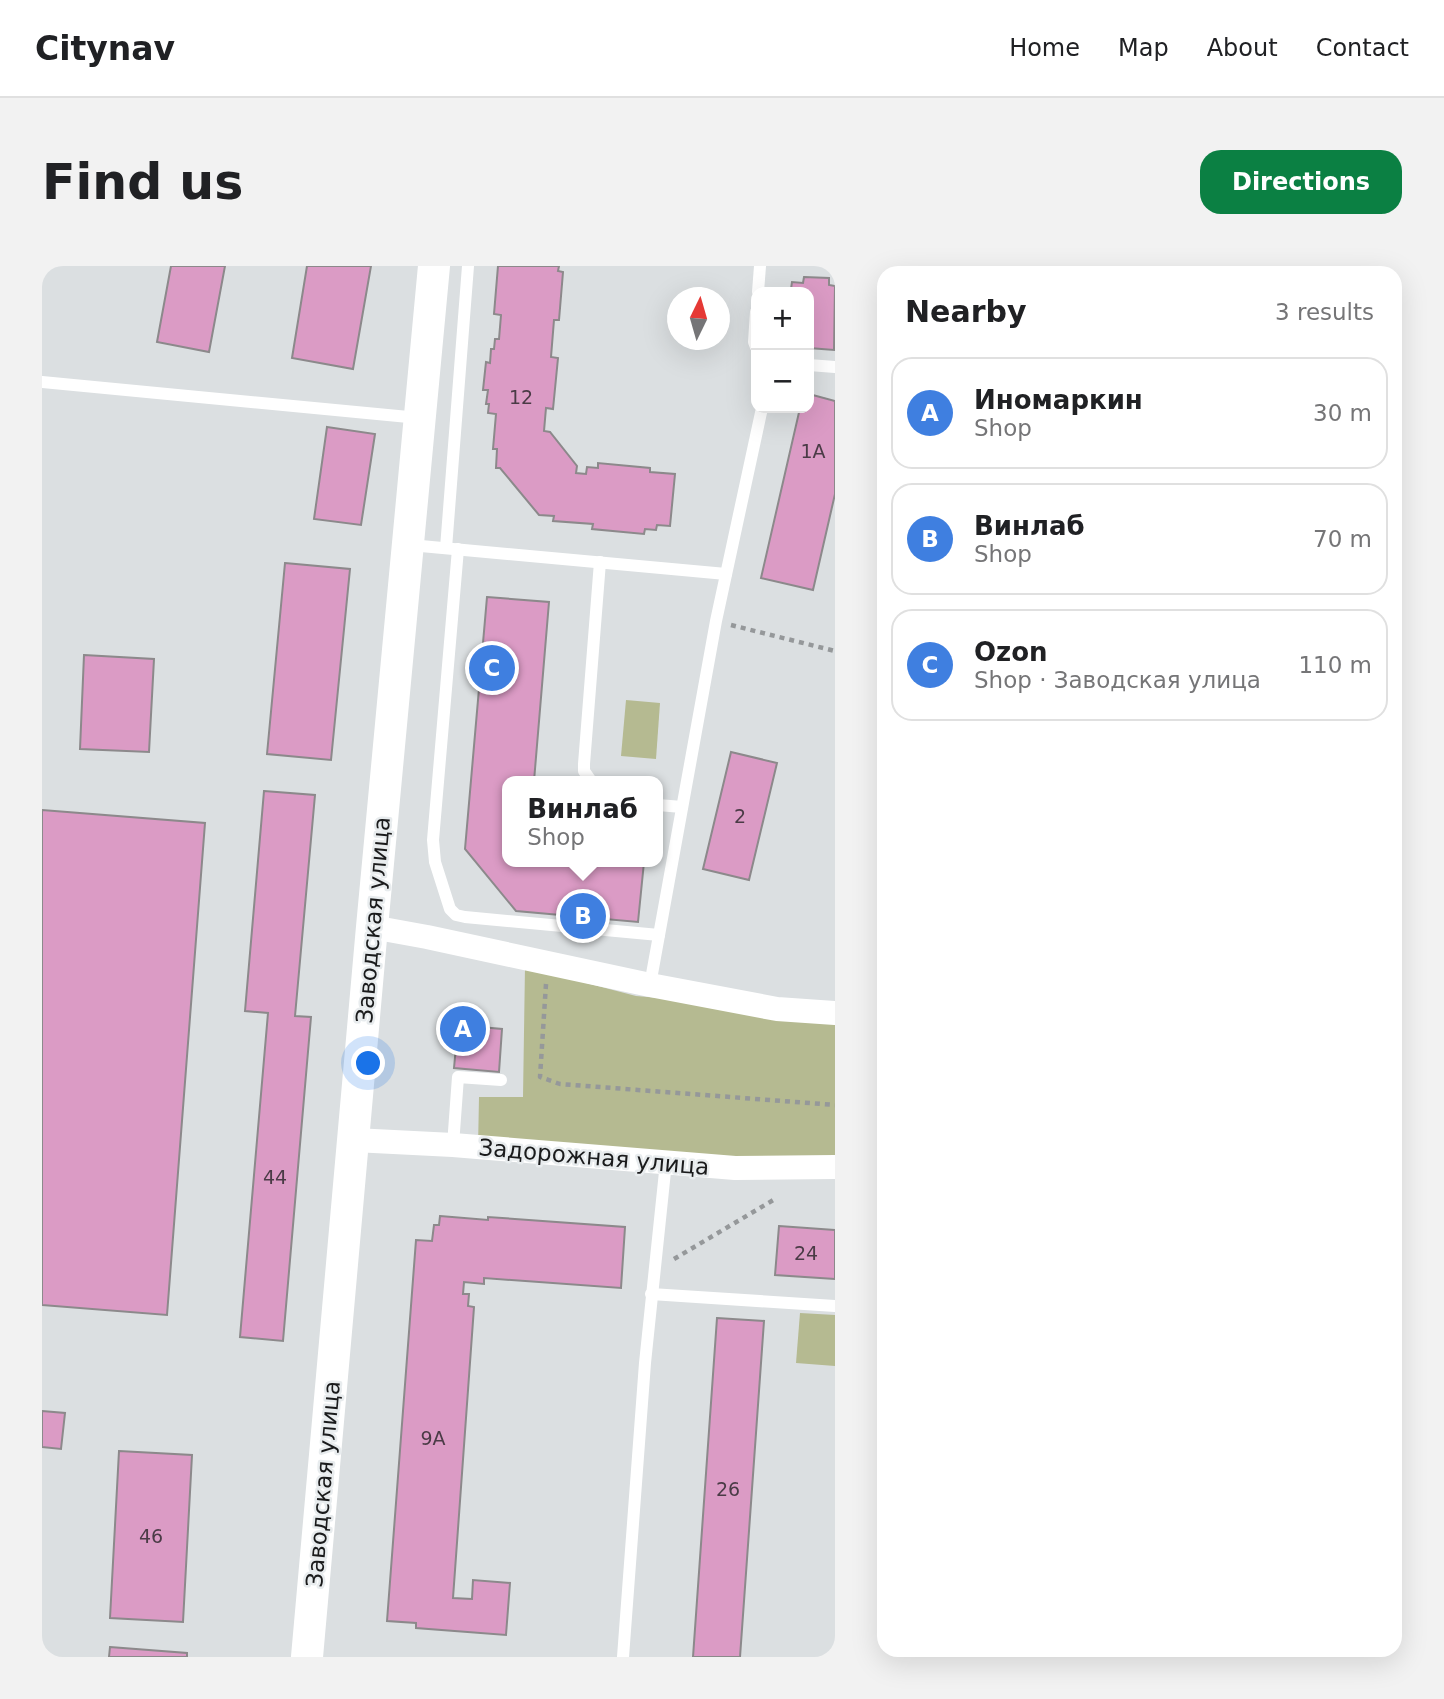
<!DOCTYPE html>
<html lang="en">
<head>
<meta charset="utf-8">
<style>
  body { margin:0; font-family:"DejaVu Sans",sans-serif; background:#f2f2f2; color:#202124 }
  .controls { position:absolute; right:21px; top:21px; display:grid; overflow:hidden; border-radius:14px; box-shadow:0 7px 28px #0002 }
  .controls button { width:63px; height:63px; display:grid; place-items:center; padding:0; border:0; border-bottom:2px solid #e0e0e0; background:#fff; color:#202124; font:35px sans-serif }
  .compass { position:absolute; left:625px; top:21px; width:63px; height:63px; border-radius:50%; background:#fff; box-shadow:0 7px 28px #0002; rotate:5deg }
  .you { position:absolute; left:327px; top:798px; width:24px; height:24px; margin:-18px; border:5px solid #fff; border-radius:50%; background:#1a73e8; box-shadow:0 0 0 10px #1a73e833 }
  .badge { display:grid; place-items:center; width:46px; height:46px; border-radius:50%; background:#0b8043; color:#fff; font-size:23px; font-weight:700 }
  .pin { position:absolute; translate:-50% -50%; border:4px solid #fff; box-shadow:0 2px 7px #0006 }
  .popup { position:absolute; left:460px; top:510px; width:161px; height:91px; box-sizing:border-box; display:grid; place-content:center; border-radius:14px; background:#fff; filter:drop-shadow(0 2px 5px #0005); font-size:23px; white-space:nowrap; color:#757577 }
  .popup b { font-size:26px; color:#202124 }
  .popup::after { content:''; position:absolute; left:50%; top:100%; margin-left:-14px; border:14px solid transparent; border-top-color:#fff }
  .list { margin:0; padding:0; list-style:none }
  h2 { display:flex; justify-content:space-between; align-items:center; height:91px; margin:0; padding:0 28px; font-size:30px }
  h2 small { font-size:23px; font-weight:400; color:#757577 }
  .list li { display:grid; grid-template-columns:46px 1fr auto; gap:21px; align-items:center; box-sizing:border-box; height:112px; margin:0 14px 14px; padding:0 14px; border:2px solid #e0e0e0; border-radius:21px }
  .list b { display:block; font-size:26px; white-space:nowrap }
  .list p { margin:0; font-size:23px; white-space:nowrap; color:#757577 }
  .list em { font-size:23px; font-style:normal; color:#757577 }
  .map { position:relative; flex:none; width:793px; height:1391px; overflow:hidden; border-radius:21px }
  header { display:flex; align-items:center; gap:42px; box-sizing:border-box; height:98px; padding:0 35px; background:#fff; border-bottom:2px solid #e0e0e0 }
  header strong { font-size:33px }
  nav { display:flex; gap:38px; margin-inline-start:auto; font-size:24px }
  .intro { display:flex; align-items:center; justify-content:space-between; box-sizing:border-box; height:168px; padding:0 42px }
  h1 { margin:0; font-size:49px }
  .button { padding:18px 32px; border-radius:21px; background:#0b8043; color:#fff; font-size:24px; font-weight:700 }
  main { display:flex; gap:42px; padding:0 42px }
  aside { flex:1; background:#fff; border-radius:21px; box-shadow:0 7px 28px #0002 }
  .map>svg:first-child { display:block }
  .green { fill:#b5ba91 }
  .building { fill:#db9bc5; stroke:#8c898b; stroke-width:2 }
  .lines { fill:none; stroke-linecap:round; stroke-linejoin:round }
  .path { stroke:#95989a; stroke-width:4.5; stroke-dasharray:5 5; stroke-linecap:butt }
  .service { stroke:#fff; stroke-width:12 }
  .minor { stroke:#fff; stroke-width:24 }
  .tertiary { stroke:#fff; stroke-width:32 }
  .labels { text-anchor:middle; stroke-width:5; stroke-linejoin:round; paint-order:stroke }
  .number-label { font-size:19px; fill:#4a3b46 }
  .street-label { font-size:23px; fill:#1a1b1c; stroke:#e8ecee }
</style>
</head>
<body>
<header>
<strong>Citynav</strong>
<nav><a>Home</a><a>Map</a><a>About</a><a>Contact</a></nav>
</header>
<div class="intro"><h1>Find us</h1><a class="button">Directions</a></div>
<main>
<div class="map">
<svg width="793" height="1391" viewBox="0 0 793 1391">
  <rect width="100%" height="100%" fill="#dbdfe1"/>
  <g class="green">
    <polygon points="584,434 618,437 614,493 579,490"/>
    <polygon points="483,701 594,730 793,747 793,901 436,882 437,831 481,831"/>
    <polygon points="758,1047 793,1049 793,1100 754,1097"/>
  </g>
  <g class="building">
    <polygon points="129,0 183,0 167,86 115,76"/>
    <polygon points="265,0 329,0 311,103 250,92"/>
    <polygon points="456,0 517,0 516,5 521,6 517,54 512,54 509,91 516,92 511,143 504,142 502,165 508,166 535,200 534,207 544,208 545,201 556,202 556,197 608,202 608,206 633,208 628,260 615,259 614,264 603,263 602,268 550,263 551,258 511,255 512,250 497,249 458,202 454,202 455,183 451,183 454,148 446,147 447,138 444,138 446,124 441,124 444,96 448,97 449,83 452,83 453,73 457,73 459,49 452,48"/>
    <polygon points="762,11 787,12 787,19 793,20 792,84 767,82 767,26 735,26 736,22 749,23 750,16 761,17"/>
    <polygon points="767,128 793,135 793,228 771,324 719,312 758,142 767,142"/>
    <polygon points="285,161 333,168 319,259 272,253"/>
    <polygon points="243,297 308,303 289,494 225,488"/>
    <polygon points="445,331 507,336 492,515 466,515 466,596 602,596 596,656 474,645 423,583"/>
    <polygon points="42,389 112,393 107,486 38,483"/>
    <polygon points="689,486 735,497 707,614 661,603"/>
    <polygon points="222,525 273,529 253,750 269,751 241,1075 198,1071 226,747 203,745"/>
    <polygon points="0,544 163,557 125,1049 0,1039"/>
    <polygon points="416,759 460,763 457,806 412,802"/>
    <polygon points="398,950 446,954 446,951 583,961 579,1022 442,1012 442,1018 422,1016 421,1028 427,1028 426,1040 432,1041 411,1332 430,1333 431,1314 468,1317 464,1369 374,1362 374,1357 345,1355 374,974 390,975 392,959 397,959"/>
    <polygon points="737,960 793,964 793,1013 733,1009"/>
    <polygon points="675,1052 722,1055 698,1391 651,1391"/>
    <polygon points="0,1145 23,1147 19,1183 0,1181"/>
    <polygon points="77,1185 150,1189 141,1356 68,1352"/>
    <polygon points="68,1381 145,1387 145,1391 67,1391"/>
  </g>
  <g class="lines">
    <g class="path">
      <polyline points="689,359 793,385"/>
      <polyline points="504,718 498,811 518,818 793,839"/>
      <polyline points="632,993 733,933"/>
    </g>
    <g class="service">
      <polyline points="716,26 718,0"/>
      <polyline points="714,46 712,76 714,81"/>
      <polyline points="767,99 793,101"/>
      <polyline points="0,116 377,152"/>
      <polyline points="368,279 684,308"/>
      <polyline points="404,282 426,0"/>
      <polyline points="416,283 391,574 393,596 408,643 414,649 423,651 617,669"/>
      <polyline points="549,515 542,505 542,498 558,296"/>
      <polyline points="616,539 640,541"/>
      <polyline points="608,719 674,355 720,142"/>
      <polyline points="411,879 416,811 459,814"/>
      <polyline points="609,1028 793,1040"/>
      <polyline points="581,1391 603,1097 624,896"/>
    </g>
    <g class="minor">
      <polyline points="330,661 385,671 608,719 735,743 793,747"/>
      <polyline points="312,874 411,879 693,902 793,901"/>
    </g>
    <polyline class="tertiary" points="265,1391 330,661 392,0"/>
  </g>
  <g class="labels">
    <g class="number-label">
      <text x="479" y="138">12</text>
      <text x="771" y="192">1А</text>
      <text x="698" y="557">2</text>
      <text x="233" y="918">44</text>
      <text x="764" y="994">24</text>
      <text x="391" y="1179">9А</text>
      <text x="686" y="1230">26</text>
      <text x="109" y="1277">46</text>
    </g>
    <g class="street-label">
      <text transform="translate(331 654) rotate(-85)" y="8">Заводская улица</text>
      <text transform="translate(552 891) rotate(5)" y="8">Задорожная улица</text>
      <text transform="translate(281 1218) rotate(-85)" y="8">Заводская улица</text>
    </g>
  </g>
</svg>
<div class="controls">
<button>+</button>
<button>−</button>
</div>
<svg class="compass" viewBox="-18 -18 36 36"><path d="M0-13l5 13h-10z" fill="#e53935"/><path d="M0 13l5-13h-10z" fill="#757577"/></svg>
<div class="you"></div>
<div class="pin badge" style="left:421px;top:763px;background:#3f7fe0">A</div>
<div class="pin badge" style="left:541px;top:650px;background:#3f7fe0">B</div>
<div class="popup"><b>Винлаб</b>Shop</div>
<div class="pin badge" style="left:450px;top:402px;background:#3f7fe0">C</div>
</div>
<aside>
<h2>Nearby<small>3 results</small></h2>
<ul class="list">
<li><span class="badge" style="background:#3f7fe0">A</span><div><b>Иномаркин</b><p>Shop</p></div><em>30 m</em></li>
<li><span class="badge" style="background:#3f7fe0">B</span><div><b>Винлаб</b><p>Shop</p></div><em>70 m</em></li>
<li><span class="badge" style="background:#3f7fe0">C</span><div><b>Ozon</b><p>Shop · Заводская улица</p></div><em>110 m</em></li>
</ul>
</aside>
</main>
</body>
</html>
